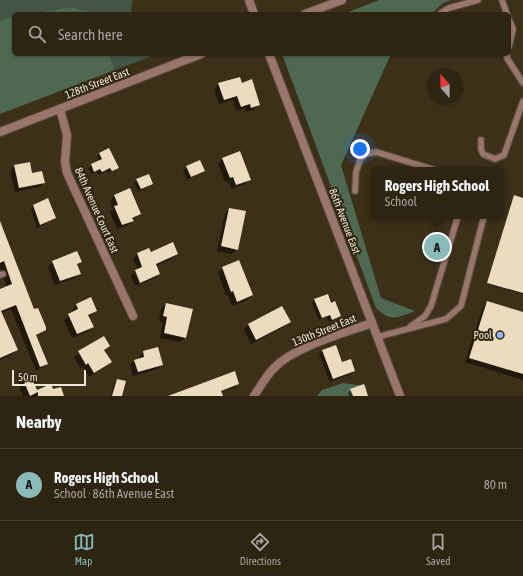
<!DOCTYPE html>
<html lang="en">
<head>
<meta charset="utf-8">
<style>
  body { margin:0; font-family:"Asap Condensed",sans-serif; background:#393020; color:#f1f3f6 }
  .compass { position:absolute; left:427px; top:68px; width:36px; height:36px; border-radius:50%; background:#2d2412; box-shadow:0 1px 3px #0004; rotate:339deg }
  .scale { position:absolute; left:12px; bottom:10px; width:74px; box-sizing:border-box; padding-left:4px; border:2px solid #eee7d8; border-top:0; font-size:11px; line-height:14px; white-space:nowrap; color:#eee7d8; -webkit-text-stroke:3px #31260e; paint-order:stroke }
  .you { position:absolute; left:360px; top:149px; width:14px; height:14px; margin:-10px; border:3px solid #fff; border-radius:50%; background:#1a73e8; box-shadow:0 0 0 6px #1a73e833 }
  .badge { display:grid; place-items:center; width:26px; height:26px; border-radius:50%; background:#8bbbb9; color:#111; font-size:13px; font-weight:700 }
  .pin { position:absolute; translate:-50% -50%; border:2px solid #fff; box-shadow:0 1px 4px #0006 }
  .popup { position:absolute; left:370px; top:167px; width:134px; height:52px; box-sizing:border-box; display:grid; place-content:center; border-radius:6px; background:#2d2412; filter:drop-shadow(0 1px 3px #0005); font-size:13px; white-space:nowrap; color:#a7a49f }
  .popup b { font-size:15px; color:#f1f3f6 }
  .popup::after { content:''; position:absolute; left:50%; top:100%; margin-left:-8px; border:8px solid transparent; border-top-color:#2d2412 }
  .list { margin:0; padding:0; list-style:none }
  h2 { display:flex; justify-content:space-between; align-items:center; height:52px; margin:0; padding:0 16px; font-size:17px }
  h2 small { font-size:13px; font-weight:400; color:#a7a49f }
  .list li { display:grid; grid-template-columns:26px 1fr auto; gap:12px; align-items:center; box-sizing:border-box; height:72px; padding:0 16px; border-top:1px solid #484132 }
  .list b { display:block; font-size:15px; white-space:nowrap }
  .list p { margin:0; font-size:13px; white-space:nowrap; color:#a7a49f }
  .list em { font-size:13px; font-style:normal; color:#a7a49f }
  .icon { flex:none; width:22px; height:22px; fill:none; stroke:currentColor; stroke-width:2; stroke-linecap:round; stroke-linejoin:round }
  .map { position:relative; flex:none; width:523px; height:396px; overflow:hidden }
  .search { position:absolute; background:#2d2412; box-shadow:0 1px 3px #0004; left:12px; right:12px; top:12px; height:44px; display:flex; align-items:center; gap:10px; box-sizing:border-box; padding:0 14px; border-radius:6px; color:#a7a49f; font-size:15px }
  .sheet { height:124px; background:#2d2412 }
  nav { display:flex; justify-content:space-around; align-items:center; box-sizing:border-box; height:56px; border-top:1px solid #484132; background:#2d2412; font-size:11px; color:#a7a49f }
  nav a { display:grid; justify-items:center; gap:2px }
  nav .on { color:#8bbbb9 }
  .map>svg:first-child { display:block }
  .green { fill:#435545 }
  .forest { fill:#4e6851 }
  .shadow { fill:#0007 }
  .building { fill:#ebdcbf }
  .lines { fill:none; stroke-linecap:round; stroke-linejoin:round }
  .service-casing { stroke:#584d37; stroke-width:8 }
  .minor-casing { stroke:#584d37; stroke-width:10 }
  .tertiary-casing { stroke:#584d37; stroke-width:10 }
  .service { stroke:#9a756c; stroke-width:5.5 }
  .minor { stroke:#9a756c; stroke-width:8 }
  .tertiary { stroke:#9a756c; stroke-width:8 }
  .poi-dot { fill:#93b7fd; stroke:#31260e; stroke-width:1.5 }
  .labels { text-anchor:middle; stroke-width:4; stroke-linejoin:round; paint-order:stroke }
  .street-label { font-size:11px; fill:#eee7d8; stroke:#31260e }
  .poi-label { font-size:11px; fill:#eee7d8; stroke:#31260e; text-anchor:end }
</style>
</head>
<body>
<div class="map">
<svg width="523" height="396" viewBox="0 0 523 396">
  <rect width="100%" height="100%" fill="#3c3018"/>
  <g class="green">
    <polygon points="0,0 133,0 131,9 133,14 91,14 90,11 69,7 28,14 14,14 14,17 0,20"/>
    <polygon points="109,54 149,54 150,57 115,70"/>
  </g>
  <g class="forest">
    <polygon points="379,0 452,0 443,3 431,14 343,14"/>
    <polygon points="69,7 90,11 91,14 28,14"/>
    <polygon points="14,17 14,54 109,54 115,70 0,114 0,20"/>
    <path d="M282 54H391L341 165 381 298 415 311C398 318 390 322 376 308Z"/>
    <polygon points="343,383 366,386 367,396 317,396 322,390"/>
  </g>
  <g class="shadow">
    <polygon points="219,84 241,84 259,104 254,109 246,112 245,108 236,111 233,100 219,104 214,89"/>
    <polygon points="100,154 117,167 108,173 107,171 98,175 97,172 91,174 88,168 99,161 97,156"/>
    <polygon points="223,159 250,180 245,184 232,189 228,181 225,182 218,164"/>
    <polygon points="199,161 204,171 187,180 183,170"/>
    <polygon points="15,166 31,174 44,182 39,187 15,192 10,171"/>
    <polygon points="137,180 152,184 138,192 134,183"/>
    <polygon points="130,190 140,214 128,225 117,229 110,212 113,209 110,201 114,196"/>
    <polygon points="514,196 523,199 523,294 487,284"/>
    <polygon points="34,205 55,218 37,228 31,209"/>
    <polygon points="229,209 237,249 232,254 217,251 225,214"/>
    <polygon points="0,223 33,311 45,329 35,336 47,364 36,371 11,309 1,313 17,349 12,354 0,360 0,290 7,287 0,268"/>
    <polygon points="149,249 150,253 177,254 173,258 156,266 159,274 155,278 141,284 136,272 135,272 138,270 133,259 137,254"/>
    <polygon points="53,262 81,262 77,266 80,274 75,278 55,285 48,267"/>
    <polygon points="223,268 252,295 247,300 232,306 228,295 226,296 218,272"/>
    <polygon points="134,272 140,284 135,286 131,276"/>
    <polygon points="315,300 331,304 340,316 329,322 327,317 319,320 312,303"/>
    <polygon points="487,302 523,313 523,380 465,362 483,307"/>
    <polygon points="166,304 185,338 180,342 160,338 163,322 159,321 161,309"/>
    <polygon points="77,305 96,311 88,317 92,326 88,331 72,338 64,320 73,313 72,310"/>
    <polygon points="282,307 289,321 285,326 251,344 244,330 248,325"/>
    <polygon points="103,337 109,346 104,351 111,362 89,377 83,367 81,369 74,357"/>
    <polygon points="322,351 342,363 354,371 351,374 330,382 319,354"/>
    <polygon points="143,352 162,364 158,369 133,376 130,365 134,361 139,359 139,357"/>
    <polygon points="22,378 37,391 52,391 63,396 23,396 18,383"/>
    <polygon points="117,380 120,396 111,396 114,383"/>
    <polygon points="238,384 235,387 220,392 221,396 174,396"/>
    <polygon points="351,390 367,396 349,396 348,393"/>
  </g>
  <g class="building">
    <polygon points="240,77 242,83 252,79 260,105 251,108 250,104 241,107 237,96 224,100 218,83"/>
    <polygon points="109,148 119,168 112,171 110,168 102,172 100,169 94,172 91,164 102,159 99,153"/>
    <polygon points="240,151 251,180 236,185 233,177 230,178 222,158"/>
    <polygon points="200,160 205,171 191,177 186,166"/>
    <polygon points="30,162 32,173 42,171 45,183 19,188 14,165"/>
    <polygon points="149,174 153,184 141,189 136,179"/>
    <polygon points="130,188 141,214 132,218 134,221 122,225 114,206 118,205 114,195"/>
    <polygon points="514,195 523,198 523,293 487,283"/>
    <polygon points="48,198 56,218 40,225 33,205"/>
    <polygon points="229,208 246,211 238,250 221,246"/>
    <polygon points="0,221 34,309 38,308 46,327 46,330 36,335 48,364 40,367 16,305 1,311 18,350 0,358 0,289 12,284 4,261 0,263"/>
    <polygon points="173,242 178,254 156,264 160,274 140,283 135,270 142,267 137,253 149,248 151,252"/>
    <polygon points="77,251 82,262 77,264 81,274 60,281 52,261"/>
    <polygon points="239,260 253,295 237,302 233,291 231,292 222,267"/>
    <polygon points="328,294 331,303 335,301 341,316 332,320 330,315 322,318 314,299"/>
    <polygon points="91,297 97,311 88,315 94,327 77,334 68,314 78,309 76,304"/>
    <polygon points="487,301 523,312 523,374 469,358"/>
    <polygon points="166,303 193,309 186,338 164,333 167,317 163,316"/>
    <polygon points="282,306 291,322 256,340 248,324"/>
    <polygon points="104,336 110,346 104,350 112,362 94,373 88,363 86,365 78,351"/>
    <polygon points="336,345 342,362 351,359 355,371 333,379 322,350"/>
    <polygon points="158,347 163,365 138,372 134,360 144,357 143,351"/>
    <polygon points="235,371 239,384 221,391 223,396 168,396"/>
    <polygon points="30,374 37,390 51,384 53,389 61,387 64,396 38,396 38,392 30,396 22,377"/>
    <polygon points="117,379 126,381 122,396 112,396"/>
    <polygon points="364,384 368,396 353,396 350,389"/>
  </g>
  <g class="lines">
    <defs>
      <g id="service">
        <polyline points="502,0 507,14"/>
        <polyline points="439,14 449,8 478,0"/>
        <polyline points="509,19 513,29 509,47"/>
        <polyline points="507,54 507,58 523,83"/>
        <polyline points="481,140 481,149 483,154 495,159 504,155 523,101"/>
        <polyline points="355,191 356,172 360,160 366,154 376,152 435,170"/>
        <polyline points="0,275 3,274"/>
        <polyline points="410,327 425,316 431,306 458,216"/>
        <polyline points="377,337 446,319 461,306 484,216"/>
      </g>
      <g id="minor">
        <polyline points="60,109 67,135 65,162 67,173 133,316"/>
        <path d="M254 396C260 387 266 376 274 368 294 347 344 333 372 323"/>
      </g>
      <g id="tertiary">
        <polyline points="249,0 254,14"/>
        <polyline points="305,14 342,0"/>
        <polyline points="269,54 400,396"/>
        <polyline points="0,132 201,54"/>
      </g>
    </defs>
    <use href="#service" class="service-casing"/>
    <use href="#minor" class="minor-casing"/>
    <use href="#tertiary" class="tertiary-casing"/>
    <use href="#service" class="service"/>
    <use href="#minor" class="minor"/>
    <use href="#tertiary" class="tertiary"/>
  </g>
  <circle class="poi-dot" cx="500" cy="335" r="4"/>
  <g class="labels">
    <g class="street-label">
      <text transform="translate(97 83) rotate(-21)" y="4">128th Street East</text>
      <text transform="translate(97 210) rotate(66)" y="4">84th Avenue Court East</text>
      <text transform="translate(345 221) rotate(69)" y="4">86th Avenue East</text>
      <text transform="translate(324 330) rotate(-22)" y="4">130th Street East</text>
    </g>
    <g class="poi-label">
      <text x="492" y="339">Pool</text>
    </g>
  </g>
</svg>
<svg class="compass" viewBox="-18 -18 36 36"><path d="M0-13l5 13h-10z" fill="#e53935"/><path d="M0 13l5-13h-10z" fill="#a7a49f"/></svg>
<div class="scale">50 m</div>
<div class="you"></div>
<div class="pin badge" style="left:437px;top:247px">A</div>
<div class="popup"><b>Rogers High School</b>School</div>
<div class="search"><svg class="icon" aria-label="search" viewBox="0 0 24 24"><circle cx="10" cy="10" r="6"/><path d="M15 15l6 6"/></svg>Search here</div>
</div>
<section class="sheet">
<h2>Nearby<small></small></h2>
<ul class="list">
<li><span class="badge">A</span><div><b>Rogers High School</b><p>School · 86th Avenue East</p></div><em>80 m</em></li>
</ul>
</section>
<nav>
<a class="on"><svg class="icon" aria-label="map" viewBox="0 0 24 24"><path d="M3 6l6-2 6 2 6-2v14l-6 2-6-2-6 2zM9 4v14M15 6v14"/></svg>Map</a>
<a><svg class="icon" aria-label="directions" viewBox="0 0 24 24"><path d="M12 3l9 9-9 9-9-9zM9 14v-3h6M13 9l2 2-2 2"/></svg>Directions</a>
<a><svg class="icon" aria-label="saved" viewBox="0 0 24 24"><path d="M7 4h10v16l-5-4-5 4z"/></svg>Saved</a>
</nav>
</body>
</html>
